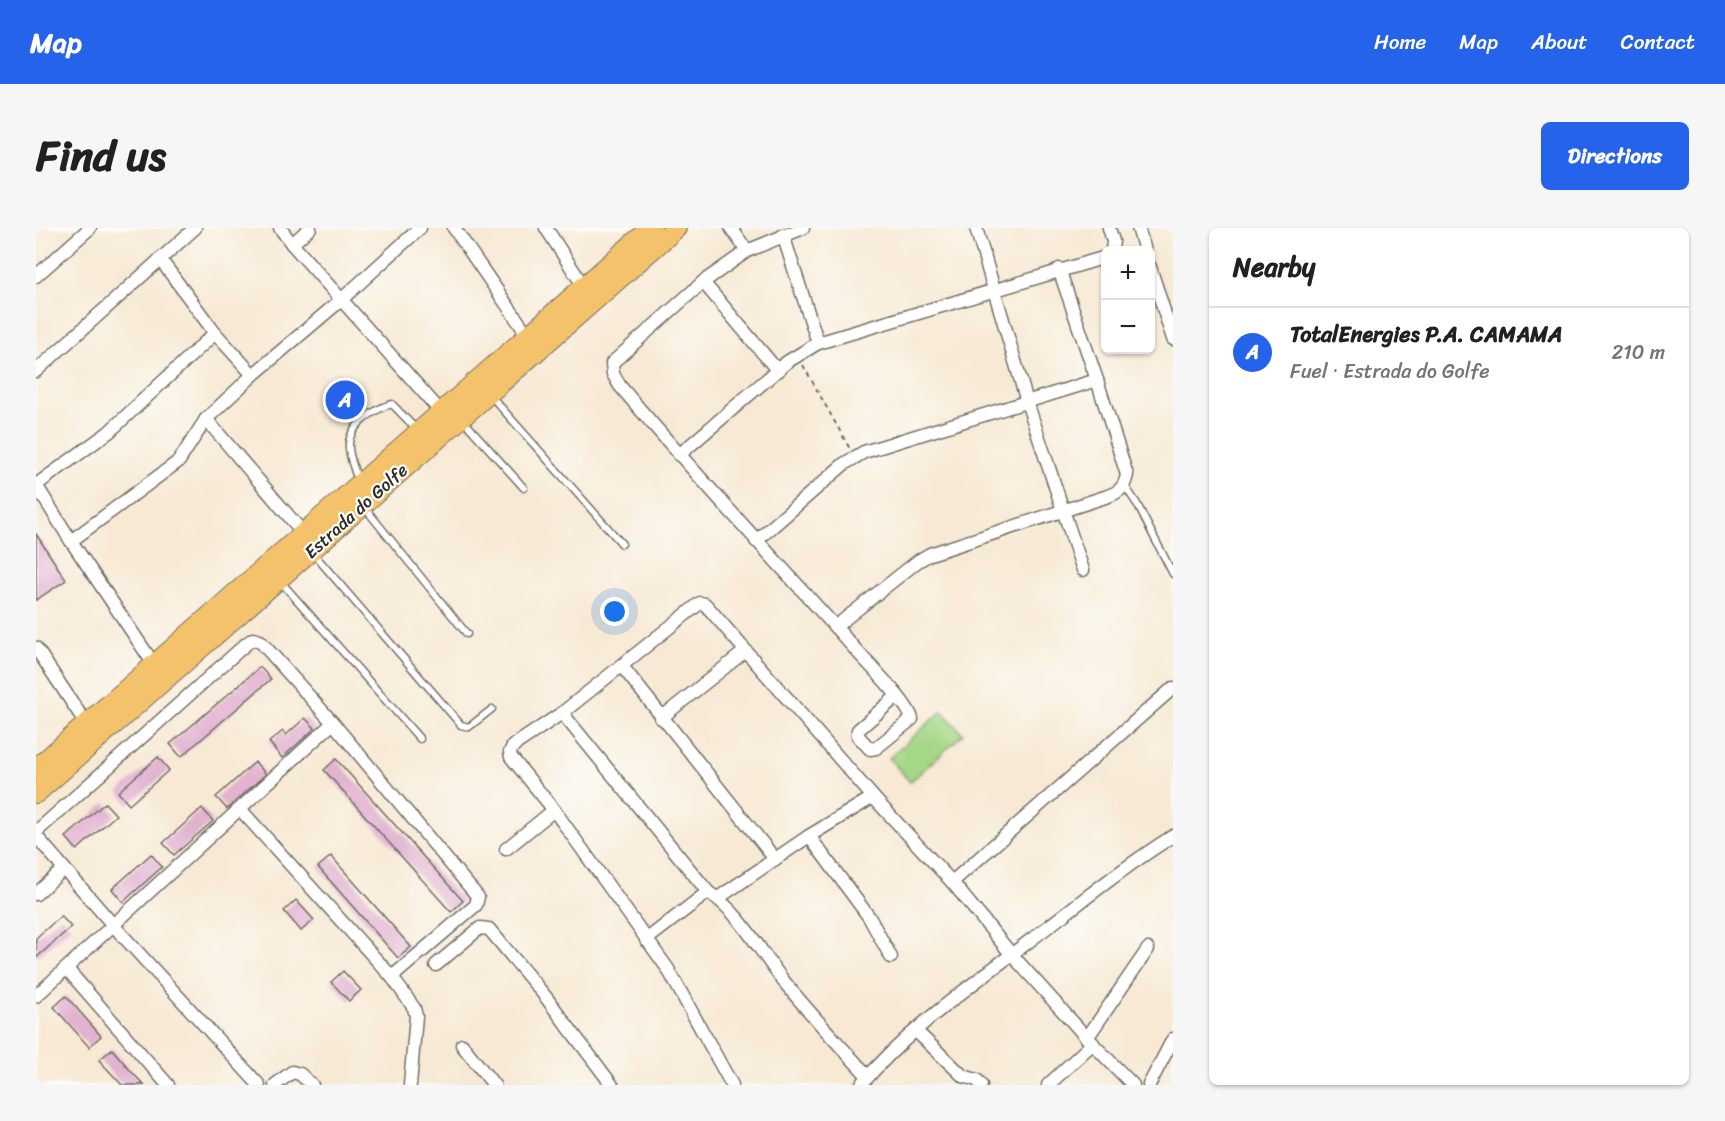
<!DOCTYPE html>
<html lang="en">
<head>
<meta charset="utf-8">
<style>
  body { margin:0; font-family:Sriracha,sans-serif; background:#f6f6f6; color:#202124 }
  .controls { position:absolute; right:18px; top:18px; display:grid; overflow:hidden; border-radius:9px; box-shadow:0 2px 4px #0004 }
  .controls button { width:54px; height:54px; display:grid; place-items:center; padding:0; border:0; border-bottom:2px solid #e0e0e0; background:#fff; color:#202124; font:30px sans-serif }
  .you { position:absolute; left:579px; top:384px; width:21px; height:21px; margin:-15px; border:4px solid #fff; border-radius:50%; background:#1a73e8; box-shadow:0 0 0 9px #1a73e833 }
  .badge { display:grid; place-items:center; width:39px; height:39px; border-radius:50%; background:#2563eb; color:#fff; font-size:20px; font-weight:700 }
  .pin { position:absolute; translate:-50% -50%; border:3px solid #fff; box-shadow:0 2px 6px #0006 }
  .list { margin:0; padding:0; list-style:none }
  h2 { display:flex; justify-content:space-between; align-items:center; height:78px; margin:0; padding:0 24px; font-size:26px }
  h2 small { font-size:20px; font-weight:400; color:#757577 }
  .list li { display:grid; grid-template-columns:39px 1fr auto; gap:18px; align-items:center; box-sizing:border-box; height:90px; padding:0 24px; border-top:2px solid #e0e0e0 }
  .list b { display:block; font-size:22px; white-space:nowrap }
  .list p { margin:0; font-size:20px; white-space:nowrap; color:#757577 }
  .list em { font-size:20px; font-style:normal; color:#757577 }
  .map { position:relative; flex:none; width:1137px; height:857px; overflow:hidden; border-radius:9px }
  header { display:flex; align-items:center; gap:36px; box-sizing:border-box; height:84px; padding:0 30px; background:#2563eb; color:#fff }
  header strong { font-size:28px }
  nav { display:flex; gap:33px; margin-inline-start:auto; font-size:21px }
  .intro { display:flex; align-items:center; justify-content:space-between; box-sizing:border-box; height:144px; padding:0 36px }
  h1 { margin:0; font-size:42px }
  .button { padding:15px 27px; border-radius:9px; background:#2563eb; color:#fff; font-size:21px; font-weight:700 }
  main { display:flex; gap:36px; padding:0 36px }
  aside { flex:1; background:#fff; border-radius:9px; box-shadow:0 2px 4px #0004 }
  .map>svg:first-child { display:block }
  .green { fill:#a4d786; stroke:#688158; stroke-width:1.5 }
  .building { fill:#e2b2d1 }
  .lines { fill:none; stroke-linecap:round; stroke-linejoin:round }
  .service-casing { stroke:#726e66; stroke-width:9 }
  .minor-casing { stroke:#726e66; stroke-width:15 }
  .trunk-casing { stroke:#726e66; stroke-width:22 }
  .path { stroke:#726e66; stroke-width:2; stroke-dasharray:4.5 4.5; stroke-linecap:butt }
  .service { stroke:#fff; stroke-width:6 }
  .minor { stroke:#fff; stroke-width:12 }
  .trunk { stroke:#f4c26a; stroke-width:20 }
  .labels { text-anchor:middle; stroke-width:4.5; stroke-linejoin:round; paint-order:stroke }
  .street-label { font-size:18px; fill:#2b2b2b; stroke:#fdfcf7 }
</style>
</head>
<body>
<header>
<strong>Map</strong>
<nav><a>Home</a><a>Map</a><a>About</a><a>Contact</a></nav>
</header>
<div class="intro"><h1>Find us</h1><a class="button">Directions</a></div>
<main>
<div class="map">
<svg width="1137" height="857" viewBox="0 0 1137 857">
  <rect width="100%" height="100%" fill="#fdfcf7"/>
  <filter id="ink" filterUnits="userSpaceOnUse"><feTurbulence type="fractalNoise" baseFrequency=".0167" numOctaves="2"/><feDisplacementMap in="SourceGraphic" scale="12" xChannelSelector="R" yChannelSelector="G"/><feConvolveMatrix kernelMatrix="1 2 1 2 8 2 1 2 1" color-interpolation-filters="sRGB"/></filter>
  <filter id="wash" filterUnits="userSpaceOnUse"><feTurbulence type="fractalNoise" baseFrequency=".008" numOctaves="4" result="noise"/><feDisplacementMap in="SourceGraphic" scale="24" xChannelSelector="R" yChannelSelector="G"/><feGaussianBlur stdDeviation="1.35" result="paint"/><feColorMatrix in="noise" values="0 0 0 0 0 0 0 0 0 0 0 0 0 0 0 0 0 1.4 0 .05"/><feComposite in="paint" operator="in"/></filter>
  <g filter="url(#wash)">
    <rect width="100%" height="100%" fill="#f7e9d4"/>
    <polygon class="green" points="906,483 927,506 874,554 853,530"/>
    <g id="blocks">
      <g class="building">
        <polygon points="0,306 30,352 0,372"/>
        <polygon points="224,439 235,451 145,529 134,516"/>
        <polygon points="269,490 279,500 246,530 233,514 247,503 250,507"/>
        <polygon points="122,529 133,542 93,577 82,564"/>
        <polygon points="300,531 427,673 415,684 288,542"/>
        <polygon points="219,534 230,546 191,581 180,569"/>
        <polygon points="69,575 80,587 41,622 30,609"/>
        <polygon points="166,580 177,593 138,627 127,615"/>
        <polygon points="115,626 126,639 87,674 76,661"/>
        <polygon points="295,628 375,719 362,730 282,639"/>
        <polygon points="260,672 278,692 265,703 248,683"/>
        <polygon points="25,688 35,699 0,730 0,710"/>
        <polygon points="307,743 325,762 313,773 295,754"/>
        <polygon points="30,768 65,808 53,819 18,779"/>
        <polygon points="76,821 93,841 108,857 86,857 63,832"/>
      </g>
    </g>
  </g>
  <g filter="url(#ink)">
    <use href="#blocks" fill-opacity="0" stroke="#726e66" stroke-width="1.5"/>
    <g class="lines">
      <defs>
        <g id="service">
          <polyline points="455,168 586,316"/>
          <polyline points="427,192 488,260"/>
          <path d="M322 253C314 228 304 211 327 192 336 184 345 179 356 176L381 202"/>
          <polyline points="1089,258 1101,276 1137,346"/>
          <polyline points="329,280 431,406"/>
          <polyline points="277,325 425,497 433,499 456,481"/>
          <polyline points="245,354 384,511"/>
        </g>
        <g id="minor">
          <polyline points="244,0 256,16 406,185"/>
          <polyline points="418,0 493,109"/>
          <polyline points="510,0 548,59"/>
          <polyline points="695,0 711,23"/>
          <path d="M767 0 711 23 667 54 576 135 577 146 584 158C660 248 741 333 819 421 832 436 872 474 876 491L840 520 834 521 822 508V502L861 468"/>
          <polyline points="940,0 991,174 1047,342"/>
          <polyline points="1073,0 1077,13 1076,22"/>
          <polyline points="1102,0 1109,22"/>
          <polyline points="747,7 782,115"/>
          <polyline points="256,16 274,0"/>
          <polyline points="124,31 179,105 217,147"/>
          <polyline points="1114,39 1137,111"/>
          <polyline points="0,48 54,0"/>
          <polyline points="667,54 742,143"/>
          <polyline points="0,143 159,0"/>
          <polyline points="170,191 268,306"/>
          <polyline points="643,227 751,134 782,115 1070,29"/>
          <polyline points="0,257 73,204 179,105"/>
          <polyline points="0,257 35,313 119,438"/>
          <polyline points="35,313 143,233 170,191 217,147 305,72 384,0"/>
          <polyline points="720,313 808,236 828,224 1061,152 1023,41"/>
          <path d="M799 399 882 333 894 326 1069 269C1082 265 1088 261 1091 247L1061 152"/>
          <polyline points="0,420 51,497"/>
          <polyline points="585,437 739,631"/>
          <path d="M526 485 672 664C704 684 723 722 746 751 773 785 803 817 832 848"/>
          <polyline points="625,490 708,424"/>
          <polyline points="204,581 356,749 378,780 380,788 374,857"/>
          <polyline points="0,604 210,416 217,411 224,413 297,495 442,669 440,677 356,749"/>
          <polyline points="0,608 77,697 223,857"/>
          <polyline points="773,608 833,689 855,729"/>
          <polyline points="470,621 518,582"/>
          <polyline points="916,654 1137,460"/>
          <polyline points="0,666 28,641"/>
          <polyline points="682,670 773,608 837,569"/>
          <polyline points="610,712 672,664"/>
          <polyline points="400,737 444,700 453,701 509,768 576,857"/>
          <polyline points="31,741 132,857"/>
          <polyline points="0,768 297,495"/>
          <polyline points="880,803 927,848 941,852 945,857"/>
          <polyline points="1051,810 1112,721"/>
          <polyline points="426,817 458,857"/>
          <polyline points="239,857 256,844 264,846 276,857"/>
          <polyline points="696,857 632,741 518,582 475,529 474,524 477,518 526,485 664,375 669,376 837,569 916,654 976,727 1051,810 1097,857"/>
          <path d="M825 857C872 801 935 758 992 714 1040 678 1086 640 1137 608"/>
          <polyline points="1012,857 1057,815"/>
          <polyline points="1113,857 1137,811"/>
        </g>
        <g id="trunk">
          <polyline points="0,541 615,0"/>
          <polyline points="0,565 640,0"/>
        </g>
      </defs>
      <use href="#service" class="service-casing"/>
      <use href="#minor" class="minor-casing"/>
      <use href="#trunk" class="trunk-casing"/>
      <polyline class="path" points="767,137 814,221"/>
      <use href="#service" class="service"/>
      <use href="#minor" class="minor"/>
      <use href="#trunk" class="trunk"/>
    </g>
  </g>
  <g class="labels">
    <g class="street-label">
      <text transform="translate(320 283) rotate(-42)" y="6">Estrada do Golfe</text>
    </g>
  </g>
</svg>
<div class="controls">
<button>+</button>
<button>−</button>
</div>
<div class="you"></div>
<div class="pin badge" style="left:309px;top:172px">A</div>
</div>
<aside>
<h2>Nearby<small></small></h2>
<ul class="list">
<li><span class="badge">A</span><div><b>TotalEnergies P.A. CAMAMA</b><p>Fuel · Estrada do Golfe</p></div><em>210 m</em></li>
</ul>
</aside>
</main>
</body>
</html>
